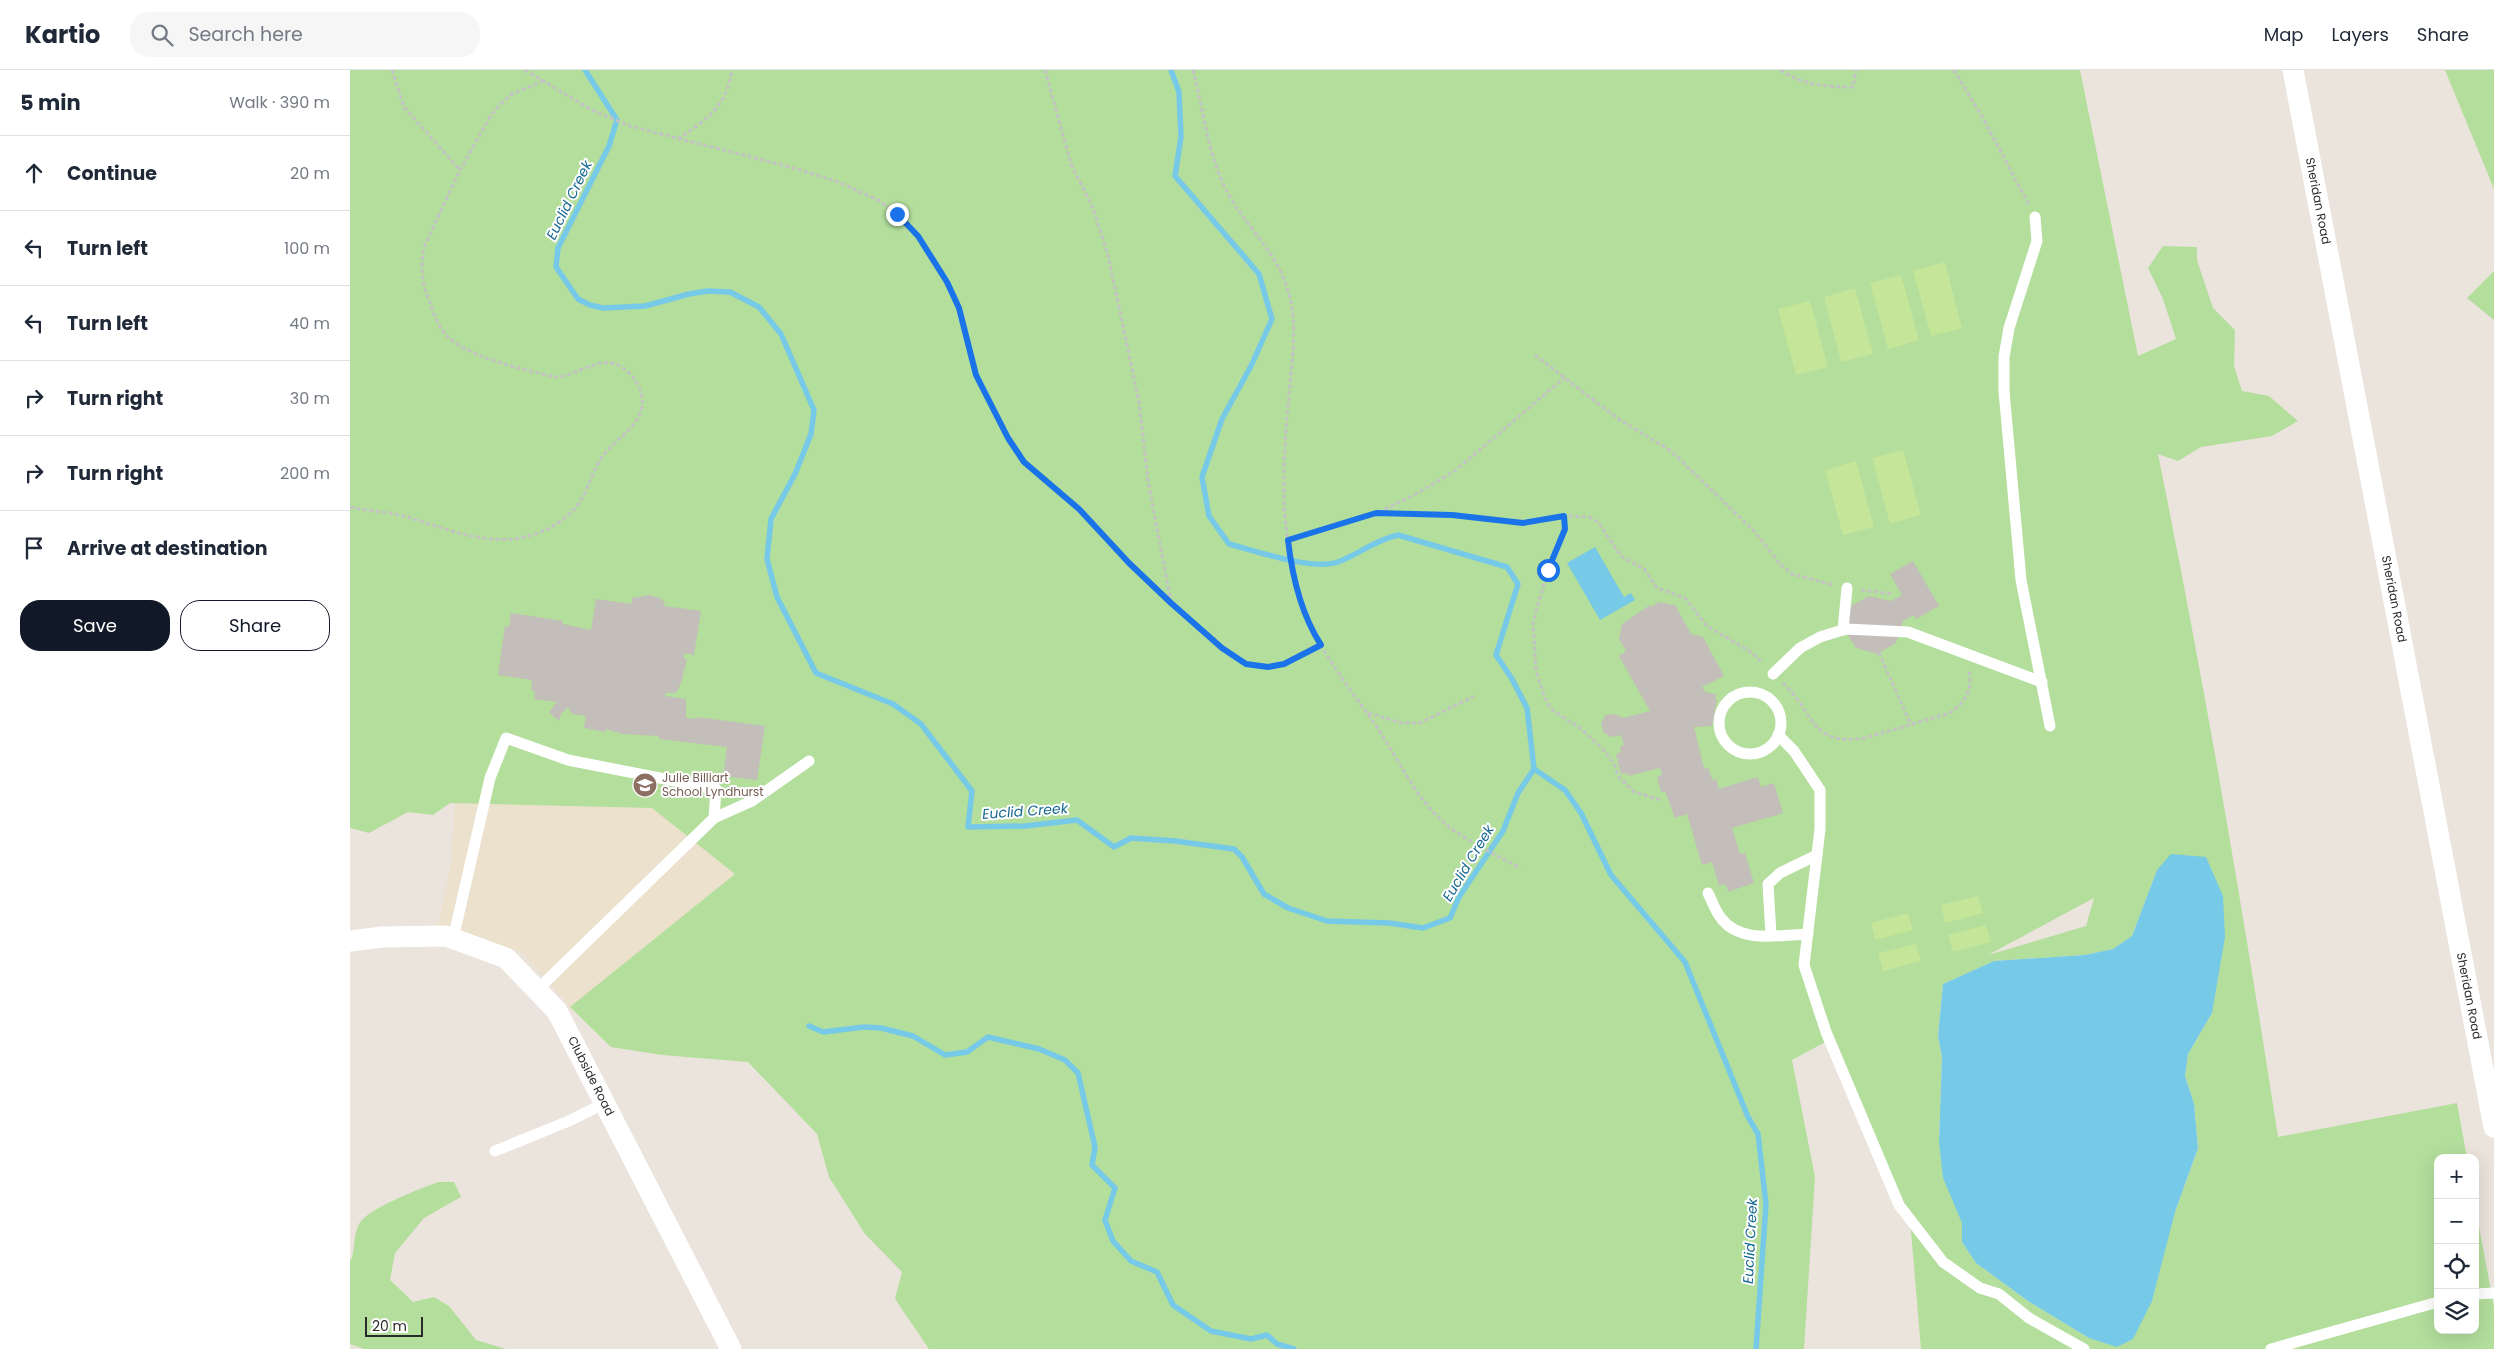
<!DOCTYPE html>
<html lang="en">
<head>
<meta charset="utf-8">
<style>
  body { margin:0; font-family:Poppins,sans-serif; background:#f6f6f7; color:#1f2937 }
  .controls { position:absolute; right:15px; bottom:15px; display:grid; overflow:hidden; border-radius:10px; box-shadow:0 5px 20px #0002 }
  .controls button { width:45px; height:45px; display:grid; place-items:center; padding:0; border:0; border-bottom:1px solid #e0e1e3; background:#fff; color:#1f2937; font:25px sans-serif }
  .scale { position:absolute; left:15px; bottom:12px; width:58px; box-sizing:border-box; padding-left:5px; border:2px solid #2a2a2a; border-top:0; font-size:14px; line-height:18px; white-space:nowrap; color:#2a2a2a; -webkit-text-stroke:4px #fff; paint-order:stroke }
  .stop { position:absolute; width:15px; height:15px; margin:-11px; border:4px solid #1a73e8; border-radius:50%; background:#fff }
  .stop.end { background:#1a73e8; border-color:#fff; box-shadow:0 1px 5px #0008 }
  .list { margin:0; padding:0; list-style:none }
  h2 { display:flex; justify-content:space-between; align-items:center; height:65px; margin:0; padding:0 20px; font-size:21px }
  h2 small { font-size:16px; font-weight:400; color:#747a83 }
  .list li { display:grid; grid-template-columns:32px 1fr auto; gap:15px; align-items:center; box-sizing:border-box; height:75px; padding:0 20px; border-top:1px solid #e0e1e3 }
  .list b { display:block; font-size:19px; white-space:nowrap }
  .list em { font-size:16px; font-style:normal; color:#747a83 }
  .actions { display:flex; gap:10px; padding:15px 20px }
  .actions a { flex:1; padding:11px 0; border:1px solid #111827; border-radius:20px; text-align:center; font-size:18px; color:#111827 }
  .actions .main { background:#111827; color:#fff }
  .icon { flex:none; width:28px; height:28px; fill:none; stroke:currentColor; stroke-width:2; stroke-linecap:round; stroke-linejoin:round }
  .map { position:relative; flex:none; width:2144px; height:1279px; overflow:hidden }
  header { display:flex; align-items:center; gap:30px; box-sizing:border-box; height:70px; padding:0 25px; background:#fff; border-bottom:1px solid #e0e1e3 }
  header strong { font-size:24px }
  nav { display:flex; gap:28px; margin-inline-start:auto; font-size:18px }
  .search { width:350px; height:45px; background:#f6f6f7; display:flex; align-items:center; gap:12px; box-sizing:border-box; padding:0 18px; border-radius:20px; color:#747a83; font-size:19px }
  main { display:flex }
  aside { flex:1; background:#fff }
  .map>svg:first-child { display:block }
  .education { fill:#ebe1cd }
  .green { fill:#b3de9c; fill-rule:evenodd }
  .pitch { fill:#c5e598 }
  .water { fill:#76cae7 }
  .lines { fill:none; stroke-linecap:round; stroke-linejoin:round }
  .stream { stroke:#76cae7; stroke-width:5.5 }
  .building { fill:#c3beb9 }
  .path { stroke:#c3c3c3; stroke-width:3; stroke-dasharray:4 2.5; stroke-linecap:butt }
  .lane { stroke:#fff; stroke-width:11 }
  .street { stroke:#fff; stroke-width:21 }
  .route { stroke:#1a73e8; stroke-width:6 }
  .labels { text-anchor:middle; stroke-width:4; stroke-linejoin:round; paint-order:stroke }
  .street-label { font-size:12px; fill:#2a2a2a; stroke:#fff }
  .education-label { font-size:12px; fill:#785e54; stroke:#fff; text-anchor:start }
  .water-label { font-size:14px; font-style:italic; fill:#166891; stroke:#fff }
</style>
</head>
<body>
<header>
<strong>Kartio</strong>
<div class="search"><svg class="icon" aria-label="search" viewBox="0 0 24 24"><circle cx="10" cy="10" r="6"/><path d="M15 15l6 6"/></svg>Search here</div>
<nav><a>Map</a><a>Layers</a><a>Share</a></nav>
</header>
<main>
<aside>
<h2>5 min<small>Walk · 390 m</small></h2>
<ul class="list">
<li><svg class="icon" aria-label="ahead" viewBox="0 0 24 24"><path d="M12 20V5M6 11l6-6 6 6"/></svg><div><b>Continue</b></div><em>20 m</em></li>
<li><svg class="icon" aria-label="left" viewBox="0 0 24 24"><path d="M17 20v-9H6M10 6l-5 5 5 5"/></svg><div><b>Turn left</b></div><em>100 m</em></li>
<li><svg class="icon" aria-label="left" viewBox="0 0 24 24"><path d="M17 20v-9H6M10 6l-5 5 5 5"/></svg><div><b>Turn left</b></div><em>40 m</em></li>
<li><svg class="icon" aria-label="right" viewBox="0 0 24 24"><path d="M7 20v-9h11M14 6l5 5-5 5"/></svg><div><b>Turn right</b></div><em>30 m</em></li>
<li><svg class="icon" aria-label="right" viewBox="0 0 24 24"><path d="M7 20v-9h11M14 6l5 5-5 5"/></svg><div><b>Turn right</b></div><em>200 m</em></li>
<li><svg class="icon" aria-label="arrive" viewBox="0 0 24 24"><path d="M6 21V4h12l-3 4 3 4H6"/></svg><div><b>Arrive at destination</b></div></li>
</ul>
<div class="actions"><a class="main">Save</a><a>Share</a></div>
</aside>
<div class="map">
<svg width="2144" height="1279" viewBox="0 0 2144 1279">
  <rect width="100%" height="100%" fill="#ebe4dc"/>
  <polygon class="education" points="31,648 523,697 220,937 171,882 88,855 101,795 105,733"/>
  <g class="green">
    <path d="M0 0H1730L1788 286 1826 269 1813 229 1798 198 1813 176 1847 177V190L1863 238 1885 260 1884 296 1892 321 1919 326 1948 351 1922 366 1851 377 1828 391 1808 384C1854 611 1893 839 1928 1067L2107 1033 2117 1088H2088V1260H2125V1135L2144 1237V1279H1571L1560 1149 1479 970 1442 990 1465 1107 1454 1279H579L545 1229 552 1202 515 1164 479 1107 467 1064 398 992 312 985 261 977 220 937 385 804 302 738 100 733 83 745 58 742 19 763 0 758ZM1807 800 1862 943 1838 984 1835 1006 1844 1034 1848 1078 1825 1142 1739 1268 1678 1231 1626 1193 1612 1172 1613 1153 1589 1072 1592 987 1588 966 1593 914 1644 891 1735 885 1763 879 1782 866ZM1744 828 1736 856 1638 885Z"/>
    <polygon points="2095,0 2144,0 2144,119"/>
    <polygon points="2144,201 2144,250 2117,228"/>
    <path d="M88 1112H104L111 1127 74 1148 45 1183 40 1210 63 1232 84 1227 99 1236 126 1270 156 1279H14L0 1274V1191C6 1182 2 1168 9 1154 18 1138 70 1119 88 1112Z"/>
  </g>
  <g class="pitch">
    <polygon points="1595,192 1612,258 1581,266 1563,201"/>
    <polygon points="1551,205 1569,270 1538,279 1520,213"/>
    <polygon points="1505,218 1523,284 1491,292 1474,227"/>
    <polygon points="1460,231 1478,297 1446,305 1428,239"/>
    <polygon points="1553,380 1571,445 1540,454 1522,388"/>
    <polygon points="1506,391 1524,457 1493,465 1475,400"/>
    <polygon points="1628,826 1633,843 1595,853 1591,835"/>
    <polygon points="1558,843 1563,860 1525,870 1521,853"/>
    <polygon points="1636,855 1641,872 1603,882 1598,865"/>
    <polygon points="1566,874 1571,891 1533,901 1528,883"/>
  </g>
  <g class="water">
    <polygon points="1245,477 1274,527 1281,523 1285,530 1250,550 1217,493"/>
    <polygon points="1821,784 1856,787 1873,826 1875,867 1862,943 1838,984 1835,1006 1844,1034 1848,1078 1825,1142 1802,1231 1783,1269 1767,1277 1739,1268 1678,1231 1626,1193 1612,1172 1612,1153 1593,1108 1589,1072 1592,987 1588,966 1593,914 1644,891 1735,885 1763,879 1782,866 1807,800"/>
  </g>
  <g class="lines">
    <g class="stream">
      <polyline points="235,0 267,50 259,76 208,178 206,197 228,229 240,235 253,238 295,236 339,224 358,221 380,222 409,237 431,264 464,340 461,364 445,404 421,449 417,489 427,527 466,603 543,634 571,654 622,721 618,757 675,756 727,750 764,777 781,768 825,771 884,779 892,787 914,824 938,838 977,851 1039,853 1073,858 1100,848 1109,827 1153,761 1168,723 1184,699 1215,720 1231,743 1261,805 1335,892 1398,1047 1408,1064 1416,1134 1406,1279"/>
      <path d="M821 0 829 22 831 67 825 106 909 204 922 249 901 296 872 349 852 407 859 446 879 474C906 481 963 501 988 492 1009 484 1025 470 1048 465L1157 497 1168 514 1146 585 1162 609 1177 638 1184 699"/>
      <polyline points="459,956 473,962 514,957 531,958 563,966 595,985 617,982 638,967 689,979 715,990 728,1003 745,1077 742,1095 765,1118 755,1150 763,1171 781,1191 807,1202 823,1235 861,1261 901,1269 917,1265 927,1274 944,1279"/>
    </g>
  </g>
  <g class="building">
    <polygon points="1563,491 1589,536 1566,549 1564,545 1553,551 1546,573 1527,584 1506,578 1495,561 1499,537 1519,526 1541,531 1552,525 1540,504"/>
    <polygon points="300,525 310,528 315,533 314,536 351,541 344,585 335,583 334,589 337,589 331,613 326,623 315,623 315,626 336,629 336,648 347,649 347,647 415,656 407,710 373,706 377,677 309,669 309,666 273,664 256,659 256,662 234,658 236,646 222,644 218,637 211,644 209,651 199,642 207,632 184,629 185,621 181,620 182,610 148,605 155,556 159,557 161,543 213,551 213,554 241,560 246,529 282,534 282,528"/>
    <polygon points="1309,532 1325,535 1341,564 1353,567 1374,606 1352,617 1355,622 1366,624 1365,628 1367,629 1362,656 1344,657 1354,698 1359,699 1362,710 1366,709 1369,719 1408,707 1411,717 1424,713 1433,743 1382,758 1390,784 1395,783 1404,813 1378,822 1376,814 1369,816 1362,792 1352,795 1337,744 1325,748 1315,721 1311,722 1307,707 1312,705 1310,698 1278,706 1277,703 1271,704 1266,684 1271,682 1270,676 1274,675 1271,665 1262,667 1254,663 1251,654 1255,645 1265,644 1273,648 1300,641 1269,586 1276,581 1269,569 1272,554 1300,535 1301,537"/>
  </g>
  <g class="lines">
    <g class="path">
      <polyline points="42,0 54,37 110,100"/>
      <polyline points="175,0 242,40 280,56 440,97 486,111 528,130 547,144 568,166 597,213 609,238 626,305 658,368 674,392 729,439 779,493 821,533 872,578 896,594 918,597 934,594 971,575"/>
      <polyline points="695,0 721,94 743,138 758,185 789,332 798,411 821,532"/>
      <path d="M843 0C854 42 858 89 880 127 905 169 932 185 942 237 946 263 942 289 940 315 936 354 933 394 934 433 937 480 945 529 968 570 986 603 1011 633 1032 665 1051 694 1066 727 1092 751 1109 767 1148 786 1170 798"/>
      <path d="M1431 0C1450 15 1480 17 1503 17L1506 0"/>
      <polyline points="1604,0 1634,50 1679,135"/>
      <path d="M328 69C357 49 376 38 382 0"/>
      <polyline points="1185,285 1267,348 1321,381 1404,461 1430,494 1442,504 1483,515"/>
      <path d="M0 437C16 441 33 441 49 445 89 455 128 475 170 468 195 463 220 450 232 428 240 414 243 400 252 387 268 365 305 350 288 315 283 306 276 298 266 294 248 287 224 307 205 307 175 300 121 288 98 267 89 258 84 245 80 233 72 215 70 196 74 177L110 100 140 47 149 35 162 24 193 11"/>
      <polyline points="1029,442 1068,423 1106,400 1214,308"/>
      <polyline points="1214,446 1215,459 1198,499 1183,553 1186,601 1195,628 1201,639 1231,659 1254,680 1265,696 1268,706 1284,722 1311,730"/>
      <polyline points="938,470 1026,443 1102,445 1173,453 1214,446 1239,447 1248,452 1271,486 1294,499 1307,518 1335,528 1357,556 1401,582 1413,593"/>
      <polyline points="1511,520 1543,524"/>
      <polyline points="1529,583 1561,655"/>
      <path d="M1433 613C1466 644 1459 676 1515 668L1600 643C1616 631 1623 620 1619 600"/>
      <polyline points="1018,643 1052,653 1070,653 1124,626"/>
    </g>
    <g class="lane">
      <polyline points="1685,147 1687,171 1659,258 1654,287 1654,321 1671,510 1700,656"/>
      <polyline points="1493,560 1497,518"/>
      <polyline points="1423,604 1450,578 1470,567 1496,559 1558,562 1692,612"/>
      <circle cx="1400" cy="653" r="31"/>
      <polyline points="1428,665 1444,681 1470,720 1470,759 1454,895 1476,962 1549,1135 1593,1192 1630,1218 1649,1224 1679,1248 1734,1279"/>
      <polyline points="364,748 402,731 459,691"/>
      <path d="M1358 823C1362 831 1365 841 1371 848 1390 874 1430 865 1458 864"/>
      <polyline points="1421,865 1418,814 1430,803 1467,785"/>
      <polyline points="103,869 140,708 156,668 218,690 366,719 364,748 187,920"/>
      <polyline points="145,1081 219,1051 255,1033"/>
      <polyline points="2125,1224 2144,1223"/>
      <polyline points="1921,1279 2088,1232"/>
    </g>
    <g class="street">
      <polyline points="1943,0 2144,1057"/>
      <polyline points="0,871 32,867 96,866 156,888 207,941 381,1279"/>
    </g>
  </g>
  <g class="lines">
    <path class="route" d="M547 144 568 166 597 212 609 238 626 305 658 368 674 392 729 439 779 493 821 533 872 578 896 594 918 597 934 594 971 575C951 544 942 505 938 470L1026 443 1102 445 1173 453 1214 446 1215 459 1198 500"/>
  </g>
  <defs>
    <symbol id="school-disc" viewBox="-11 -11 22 22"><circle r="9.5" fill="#8d6e63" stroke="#fff"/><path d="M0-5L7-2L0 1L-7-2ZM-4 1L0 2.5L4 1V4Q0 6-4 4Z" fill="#fff"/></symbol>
  </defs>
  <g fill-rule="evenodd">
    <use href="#school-disc" x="281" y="701" width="28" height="28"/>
  </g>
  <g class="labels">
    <g class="street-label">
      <text transform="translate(1968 131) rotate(79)" y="4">Sheridan Road</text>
      <text transform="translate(2044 529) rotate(79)" y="4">Sheridan Road</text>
      <text transform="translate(2119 926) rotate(79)" y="4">Sheridan Road</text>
      <text transform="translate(241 1006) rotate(63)" y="4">Clubside Road</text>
    </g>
    <g class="education-label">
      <text x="312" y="712">Julie Billiart<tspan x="312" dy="14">School Lyndhurst</tspan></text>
    </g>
    <g class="water-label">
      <text transform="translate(219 130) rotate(-64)" y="5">Euclid Creek</text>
      <text transform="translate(675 741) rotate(-4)" y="5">Euclid Creek</text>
      <text transform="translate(1118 793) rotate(-59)" y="5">Euclid Creek</text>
      <text transform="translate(1400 1171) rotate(-87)" y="5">Euclid Creek</text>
    </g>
  </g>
</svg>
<div class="controls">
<button>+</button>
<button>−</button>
<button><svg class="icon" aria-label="locate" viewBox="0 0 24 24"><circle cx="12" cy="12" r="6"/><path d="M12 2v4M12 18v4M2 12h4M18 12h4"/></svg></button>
<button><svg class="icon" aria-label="layers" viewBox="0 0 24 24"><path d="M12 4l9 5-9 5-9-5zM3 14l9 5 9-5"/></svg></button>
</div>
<div class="scale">20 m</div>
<div class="stop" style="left:1198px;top:500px"></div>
<div class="stop end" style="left:547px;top:144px"></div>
</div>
</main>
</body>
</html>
